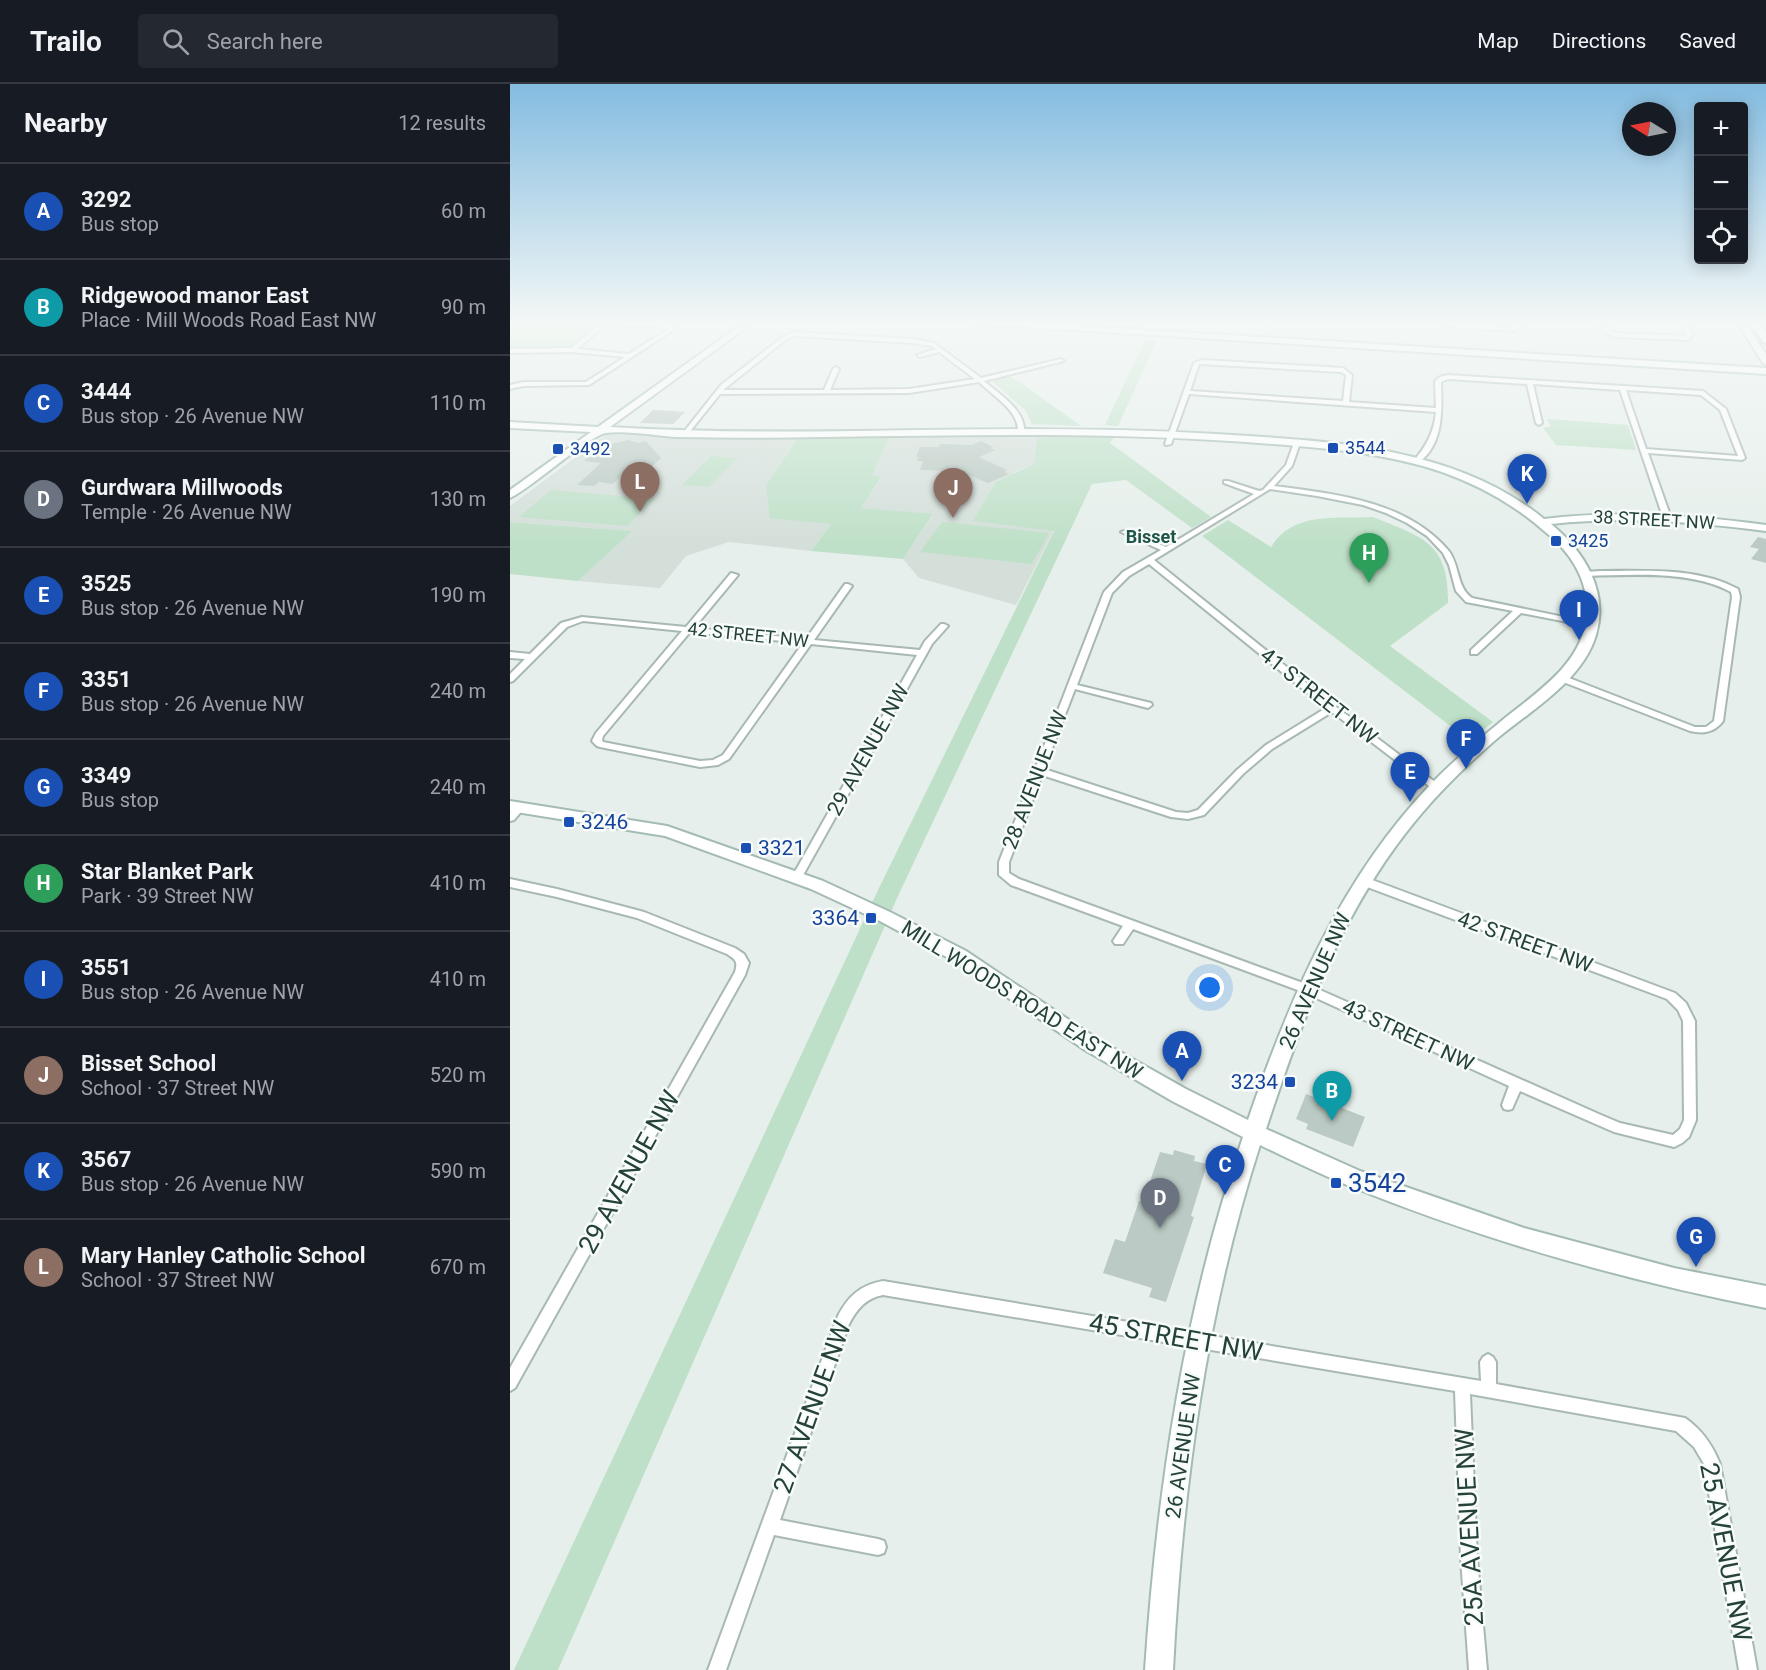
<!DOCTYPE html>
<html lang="en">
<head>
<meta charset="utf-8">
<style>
  body { margin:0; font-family:Roboto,sans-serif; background:#242831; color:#f1f3f6 }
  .controls { position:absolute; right:18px; top:18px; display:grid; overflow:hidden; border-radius:6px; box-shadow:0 3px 15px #0003 }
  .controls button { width:54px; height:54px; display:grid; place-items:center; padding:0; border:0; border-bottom:2px solid #363941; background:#171b24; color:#f1f3f6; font:30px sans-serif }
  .compass { position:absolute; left:1112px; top:18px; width:54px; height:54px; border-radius:50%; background:#171b24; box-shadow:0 3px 15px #0003; rotate:280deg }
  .you { position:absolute; left:700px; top:904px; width:21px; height:21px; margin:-15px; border:4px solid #fff; border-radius:50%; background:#1a73e8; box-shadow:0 0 0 9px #1a73e833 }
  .badge { display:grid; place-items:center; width:39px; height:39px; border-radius:50%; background:#f4845f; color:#fff; font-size:20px; font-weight:700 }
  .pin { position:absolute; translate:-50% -50px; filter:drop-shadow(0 2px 3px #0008) }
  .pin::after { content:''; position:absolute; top:32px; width:21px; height:18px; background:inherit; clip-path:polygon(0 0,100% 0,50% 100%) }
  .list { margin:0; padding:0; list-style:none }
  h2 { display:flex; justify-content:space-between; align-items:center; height:78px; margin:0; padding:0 24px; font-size:26px }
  h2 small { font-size:20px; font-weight:400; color:#9ea1a6 }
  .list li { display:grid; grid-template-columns:39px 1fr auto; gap:18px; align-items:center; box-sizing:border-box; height:96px; padding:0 24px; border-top:2px solid #363941 }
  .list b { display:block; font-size:22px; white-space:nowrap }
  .list p { margin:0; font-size:20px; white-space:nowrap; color:#9ea1a6 }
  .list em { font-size:20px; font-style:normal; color:#9ea1a6 }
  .icon { flex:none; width:33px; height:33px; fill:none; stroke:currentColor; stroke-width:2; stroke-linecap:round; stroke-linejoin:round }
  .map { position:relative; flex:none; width:1256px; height:1586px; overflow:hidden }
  header { display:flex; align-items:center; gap:36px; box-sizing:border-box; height:84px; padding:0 30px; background:#171b24; border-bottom:2px solid #363941 }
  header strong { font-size:28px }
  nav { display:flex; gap:33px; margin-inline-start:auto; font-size:21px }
  .search { width:420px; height:54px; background:#242831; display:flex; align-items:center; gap:15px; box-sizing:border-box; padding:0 21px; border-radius:6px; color:#9ea1a6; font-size:22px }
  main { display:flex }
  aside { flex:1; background:#171b24 }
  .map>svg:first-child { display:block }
  .built { fill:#d4dfda }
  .green { fill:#bfe0c8 }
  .building { fill:#bbcac4 }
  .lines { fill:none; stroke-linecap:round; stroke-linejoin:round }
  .street-casing { stroke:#a8b8b2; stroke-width:4 }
  .secondary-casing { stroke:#a4bbb3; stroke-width:4 }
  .street { fill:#fff; fill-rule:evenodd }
  .secondary { fill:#fff; fill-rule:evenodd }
  .transit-dot { fill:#1a4fb4; stroke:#f7fbf9; stroke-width:2 }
  .labels { text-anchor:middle; stroke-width:5; stroke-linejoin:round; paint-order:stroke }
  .far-transit-label { font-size:18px; fill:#164399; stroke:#f7fbf9; text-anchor:start }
  .far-street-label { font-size:18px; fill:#24423a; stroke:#f7fbf9 }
  .far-neighbourhood-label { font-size:18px; font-weight:bold; fill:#1f5548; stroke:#f7fbf9 }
  .street-label { font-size:21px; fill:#24423a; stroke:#f7fbf9 }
  .transit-label { font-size:21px; fill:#164399; stroke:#f7fbf9; text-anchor:start }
  .near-street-label { font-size:26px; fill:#24423a; stroke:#f7fbf9 }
  .near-transit-label { font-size:26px; fill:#164399; stroke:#f7fbf9; text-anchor:start }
</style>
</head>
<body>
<header>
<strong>Trailo</strong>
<div class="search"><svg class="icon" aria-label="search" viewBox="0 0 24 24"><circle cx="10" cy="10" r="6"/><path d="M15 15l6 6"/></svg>Search here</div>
<nav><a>Map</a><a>Directions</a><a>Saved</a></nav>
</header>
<main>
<aside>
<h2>Nearby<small>12 results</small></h2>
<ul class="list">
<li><span class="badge" style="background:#1a4fb4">A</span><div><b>3292</b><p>Bus stop</p></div><em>60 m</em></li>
<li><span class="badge" style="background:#0f9aa8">B</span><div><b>Ridgewood manor East</b><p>Place · Mill Woods Road East NW</p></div><em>90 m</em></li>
<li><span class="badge" style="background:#1a4fb4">C</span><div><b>3444</b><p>Bus stop · 26 Avenue NW</p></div><em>110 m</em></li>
<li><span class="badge" style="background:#6b7280">D</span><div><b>Gurdwara Millwoods</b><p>Temple · 26 Avenue NW</p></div><em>130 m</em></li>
<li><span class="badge" style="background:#1a4fb4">E</span><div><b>3525</b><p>Bus stop · 26 Avenue NW</p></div><em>190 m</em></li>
<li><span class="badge" style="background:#1a4fb4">F</span><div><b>3351</b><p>Bus stop · 26 Avenue NW</p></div><em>240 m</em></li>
<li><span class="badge" style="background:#1a4fb4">G</span><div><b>3349</b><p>Bus stop</p></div><em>240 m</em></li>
<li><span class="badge" style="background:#2e9e5b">H</span><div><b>Star Blanket Park</b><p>Park · 39 Street NW</p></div><em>410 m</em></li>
<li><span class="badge" style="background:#1a4fb4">I</span><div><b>3551</b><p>Bus stop · 26 Avenue NW</p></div><em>410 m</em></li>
<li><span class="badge" style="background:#8d6e63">J</span><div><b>Bisset School</b><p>School · 37 Street NW</p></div><em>520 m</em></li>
<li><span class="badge" style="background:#1a4fb4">K</span><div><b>3567</b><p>Bus stop · 26 Avenue NW</p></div><em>590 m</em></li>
<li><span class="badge" style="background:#8d6e63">L</span><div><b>Mary Hanley Catholic School</b><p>School · 37 Street NW</p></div><em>670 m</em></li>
</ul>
</aside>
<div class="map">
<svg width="1256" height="1586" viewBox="0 0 1256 1586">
  <rect width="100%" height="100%" fill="#e6efeb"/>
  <g class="built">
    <polygon points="97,350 223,354 289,353 256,401 321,440 301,467 219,458 176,472 150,504 68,497 121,447 0,438 0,422"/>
    <polygon points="380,351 527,351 524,380 505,388 463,437 544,446 506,521 409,494 393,475 423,431 351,424 372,393 362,392"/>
  </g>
  <g class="green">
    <polygon points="0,238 68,238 86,242 58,264 0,265"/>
    <polygon points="635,256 647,256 608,342 595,341"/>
    <polygon points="497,291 508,297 571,342 522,340 515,326 482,297"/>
    <polygon points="1037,335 1118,341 1126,366 1046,361 1033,344 1041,342"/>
    <polygon points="380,351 362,392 372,392 351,424 423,430 393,475 301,467 321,440 260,434 256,401 289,353"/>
    <polygon points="527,351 604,353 600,359 701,433 682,444 616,396 582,400 388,812 48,1586 4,1586 369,804 544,447 463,437 486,398 524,380"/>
    <polygon points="201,372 227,374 199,403 172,401"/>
    <polygon points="41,406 145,415 117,442 9,433"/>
    <path d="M863 433C912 453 939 458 938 519L880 562 983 638 960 657 692 452 718 436 761 463C783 427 826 435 863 433Z"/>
    <polygon points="0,438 122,447 68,497 0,490"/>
    <polygon points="432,438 539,449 522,480 410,468"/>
  </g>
  <g class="building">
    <polygon points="143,326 165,327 175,328 163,340 130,339"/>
    <polygon points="119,356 128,359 136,357 151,374 138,386 124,391 113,391 102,400 89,398 84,402 67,401 91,379 74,377 92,362"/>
    <polygon points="471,357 483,363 480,364 485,366 469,373 497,386 494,388 499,390 478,399 449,387 410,386 413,377 407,377 409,373 406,373 410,363 429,363 430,360 462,361"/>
    <polygon points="1248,453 1256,455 1256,479 1241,475 1249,465 1240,463"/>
    <polygon points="796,1010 855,1033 843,1063 796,1045 798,1040 786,1035"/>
    <polygon points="664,1066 685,1072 684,1077 697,1080 681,1132 684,1133 656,1218 639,1213 642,1204 593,1189 605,1155 615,1158 629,1117 633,1118 650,1068 663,1071"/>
  </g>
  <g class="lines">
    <defs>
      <g id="street">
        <path d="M93 238 165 241 168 243 79 301 13 302 0 305V301L13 298H76L115 273 62 268 0 269V265L61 264ZM97 240 160 244 119 270 67 265Z"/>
        <polygon points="927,238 1002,243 1008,241 1008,238 1014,238 1014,242 1003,247 940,243"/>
        <polygon points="1090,238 1096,238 1097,245 1106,249 1176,252 1171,238 1177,238 1183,251 1178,256 1105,253 1093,247"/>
        <path d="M284 248 403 255 424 259 471 294 551 275 554 277 474 297C489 310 514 325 514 346L511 348 508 346C508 326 482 311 469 298L399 309 210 310 177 351H173V349L211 301 274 252ZM285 252 403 259 422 262 426 265 407 271 410 273 429 268 465 295 399 305 320 306 329 285 326 283 323 285 314 306H213L278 254Z"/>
        <path d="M692 276 833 284 842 291 839 318 926 324 925 297 930 293 938 291 1193 307 1216 325 1235 374 1232 376 1138 369 1161 434 1154 436 1110 306 1023 300 1032 339 1029 341 1026 339 1017 300 938 295 931 298C932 326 934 363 906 380L903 378C916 362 924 349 926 328L679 310 661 360 656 361 655 360 684 279ZM689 280 831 288 836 291 833 317 680 307ZM1116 306 1191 311 1210 326 1228 372 1136 365Z"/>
        <path d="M787 357 790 359 782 382 764 402C824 410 895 416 938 466 950 480 946 503 962 514L1083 539 1087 541 1083 543 1011 529 967 570H961V566L1003 527 956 518 946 507 939 481 933 469 917 452 897 439 876 429 853 421 807 412 760 405 644 476 825 622 929 701 931 703 929 705H923L822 628 762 665 733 690 694 731 678 735 661 733 532 691 499 778V789L509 795 801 902 1091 1031 1110 1039 1163 1051 1170 1045 1174 1036 1173 937 1168 926 1157 915 849 800 848 797 853 793 857 794 1165 909 1176 919 1185 937 1186 1036 1179 1053 1172 1059 1164 1063 1104 1048 1010 1007 1002 1025 998 1026 994 1025 992 1021 999 1002 793 908 623 845 613 860H605L603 857 613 842 501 801 489 791V778L594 508 613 488 651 466 611 448 618 446 656 463 744 410 714 399V397H718L749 407 753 406 776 381 784 359ZM639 480 816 624 756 661 727 686 688 726 678 729 666 728 534 685 565 605 638 624 642 621 641 619 567 601 602 509 619 492Z"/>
        <path d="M1090 487C1135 487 1187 483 1228 505L1230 513 1213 637C1204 649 1193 650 1180 647L1048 596V592H1054L1185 643H1196L1204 637 1222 513 1221 508C1181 486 1120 491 1075 492L1071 490 1075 488Z"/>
        <path d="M221 489 228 491 184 544 296 555 335 500H338L342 502 304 556 410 566 415 557 431 540H434L438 542 422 560 292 793 287 797 282 793 407 571 301 560 219 675 208 681 190 683 90 663 87 662 82 657 86 649 172 547 73 537 57 543 3 597 0 598V590L15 575 0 574V568L20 570 51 539 72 533 176 543ZM180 548 293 559 213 671 203 676 190 677 93 658 92 656 93 652Z"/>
        <polygon points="10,720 15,723 4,736 0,737 0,728 7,721"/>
        <path d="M0 795 47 805 134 828 225 864 234 870 239 879 235 891 5 1304 0 1307V1284L225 888C228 877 226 876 217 870L127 834 47 813 0 803Z"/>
        <path d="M373 1197 971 1297 970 1278 973 1273 978 1270 983 1273 986 1278V1300L1175 1334C1192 1346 1202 1360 1210 1380L1247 1586H1229L1194 1380 1184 1363 1166 1347 960 1310 967 1474 977 1586H959L951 1474 945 1307 373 1211C356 1214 347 1225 339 1240L270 1436 368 1455 374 1457 376 1463 374 1469 368 1471 264 1451 216 1586H198L328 1232C338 1212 351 1201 373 1197Z"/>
      </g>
      <g id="secondary">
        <path d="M235 238H244L100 343C183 348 265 348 348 347 468 345 587 343 706 350 817 357 944 361 1034 435 1108 426 1182 431 1256 441V447C1184 438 1113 432 1041 440 1074 467 1099 507 1086 551 1072 598 1018 628 983 658 958 680 934 703 912 729 834 820 793 932 756 1045L850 1087 1014 1144 1164 1184 1256 1202V1224C1113 1196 973 1156 837 1101 808 1089 779 1075 750 1061 695 1231 672 1409 663 1586H635C647 1405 674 1225 733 1053L662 1017 575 966 444 877 368 836 301 805 155 752 0 727V717L157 742 313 797 380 828 456 867 589 956 676 1005 738 1036C780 913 831 794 922 699 943 677 966 658 989 639 1025 609 1073 581 1077 530 1079 495 1059 466 1033 446 1003 420 969 401 932 388 869 367 801 363 736 358 595 348 454 351 313 353 264 354 216 354 168 353 148 352 115 346 96 349 78 352 23 403 0 414V406L81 348 0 344V338L88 343Z"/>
        <polygon points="462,238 505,238 1256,284 1256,290 466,240"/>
        <polygon points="1227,238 1235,238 1256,270 1256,280 1253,279"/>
        <polygon points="1241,238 1249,238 1256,249 1256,259 1253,258"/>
      </g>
    </defs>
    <use href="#street" class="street-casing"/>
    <use href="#secondary" class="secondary-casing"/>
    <use href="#street" class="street"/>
    <use href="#secondary" class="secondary"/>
  </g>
  <linearGradient id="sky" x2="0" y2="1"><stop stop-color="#84bce0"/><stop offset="0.52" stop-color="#f4f8f6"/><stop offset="1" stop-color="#f4f8f6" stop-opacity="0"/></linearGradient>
  <rect width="1256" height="460" fill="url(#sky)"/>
  <g class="transit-dot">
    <rect x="817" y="358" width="12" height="12" rx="3"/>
    <rect x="42" y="359" width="12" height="12" rx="3"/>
    <rect x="1040" y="451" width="12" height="12" rx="3"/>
    <rect x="53" y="732" width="12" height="12" rx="3"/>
    <rect x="230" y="758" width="12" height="12" rx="3"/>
    <rect x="355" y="828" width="12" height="12" rx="3"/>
    <rect x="774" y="992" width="12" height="12" rx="3"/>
    <rect x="820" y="1093" width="12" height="12" rx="3"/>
  </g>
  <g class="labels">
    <g class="far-transit-label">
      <text x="835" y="370">3544</text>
      <text x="60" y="371">3492</text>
      <text x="1058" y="463">3425</text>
    </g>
    <g class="far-street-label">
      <text transform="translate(1144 436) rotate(3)" y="6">38 STREET NW</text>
      <text transform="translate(238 551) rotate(6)" y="6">42 STREET NW</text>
    </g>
    <g class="far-neighbourhood-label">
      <text x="641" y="459">Bisset</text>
    </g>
    <g class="street-label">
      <text transform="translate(809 612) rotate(38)" y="7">41 STREET NW</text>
      <text transform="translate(358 666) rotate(-61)" y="7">29 AVENUE NW</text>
      <text transform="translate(525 696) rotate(-69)" y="7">28 AVENUE NW</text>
      <text transform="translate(1015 858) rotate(20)" y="7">42 STREET NW</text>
      <text transform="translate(805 897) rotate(-66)" y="7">26 AVENUE NW</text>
      <text transform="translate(512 916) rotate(32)" y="7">MILL WOODS ROAD EAST NW</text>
      <text transform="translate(898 951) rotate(25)" y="7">43 STREET NW</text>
      <text transform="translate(673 1362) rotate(-82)" y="7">26 AVENUE NW</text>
    </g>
    <g class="transit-label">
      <text x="71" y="745">3246</text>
      <text x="248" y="771">3321</text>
      <text x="349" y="841" text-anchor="end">3364</text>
      <text x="768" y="1005" text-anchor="end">3234</text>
    </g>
    <g class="near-street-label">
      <text transform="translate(119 1088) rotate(-61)" y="9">29 AVENUE NW</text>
      <text transform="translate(666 1253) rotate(10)" y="9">45 STREET NW</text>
      <text transform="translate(302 1323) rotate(-70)" y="9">27 AVENUE NW</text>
      <text transform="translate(959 1443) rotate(-93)" y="9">25A AVENUE NW</text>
      <text transform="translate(1216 1468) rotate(79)" y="9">25 AVENUE NW</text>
    </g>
    <g class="near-transit-label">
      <text x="838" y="1108">3542</text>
    </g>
  </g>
</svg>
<div class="controls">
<button>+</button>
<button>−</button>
<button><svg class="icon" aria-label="locate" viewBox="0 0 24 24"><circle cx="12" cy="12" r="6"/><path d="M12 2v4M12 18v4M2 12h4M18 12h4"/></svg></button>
</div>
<svg class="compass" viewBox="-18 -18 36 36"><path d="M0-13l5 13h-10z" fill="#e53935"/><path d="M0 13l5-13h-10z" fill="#9ea1a6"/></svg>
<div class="you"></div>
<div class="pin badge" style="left:672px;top:997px;background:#1a4fb4">A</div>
<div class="pin badge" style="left:822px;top:1037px;background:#0f9aa8">B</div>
<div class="pin badge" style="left:715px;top:1111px;background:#1a4fb4">C</div>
<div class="pin badge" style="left:650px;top:1144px;background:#6b7280">D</div>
<div class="pin badge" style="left:900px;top:718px;background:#1a4fb4">E</div>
<div class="pin badge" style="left:956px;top:685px;background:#1a4fb4">F</div>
<div class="pin badge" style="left:1186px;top:1183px;background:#1a4fb4">G</div>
<div class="pin badge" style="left:859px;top:499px;background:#2e9e5b">H</div>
<div class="pin badge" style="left:1069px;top:556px;background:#1a4fb4">I</div>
<div class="pin badge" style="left:443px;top:434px;background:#8d6e63">J</div>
<div class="pin badge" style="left:1017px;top:420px;background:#1a4fb4">K</div>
<div class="pin badge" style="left:130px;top:428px;background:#8d6e63">L</div>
</div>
</main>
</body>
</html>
